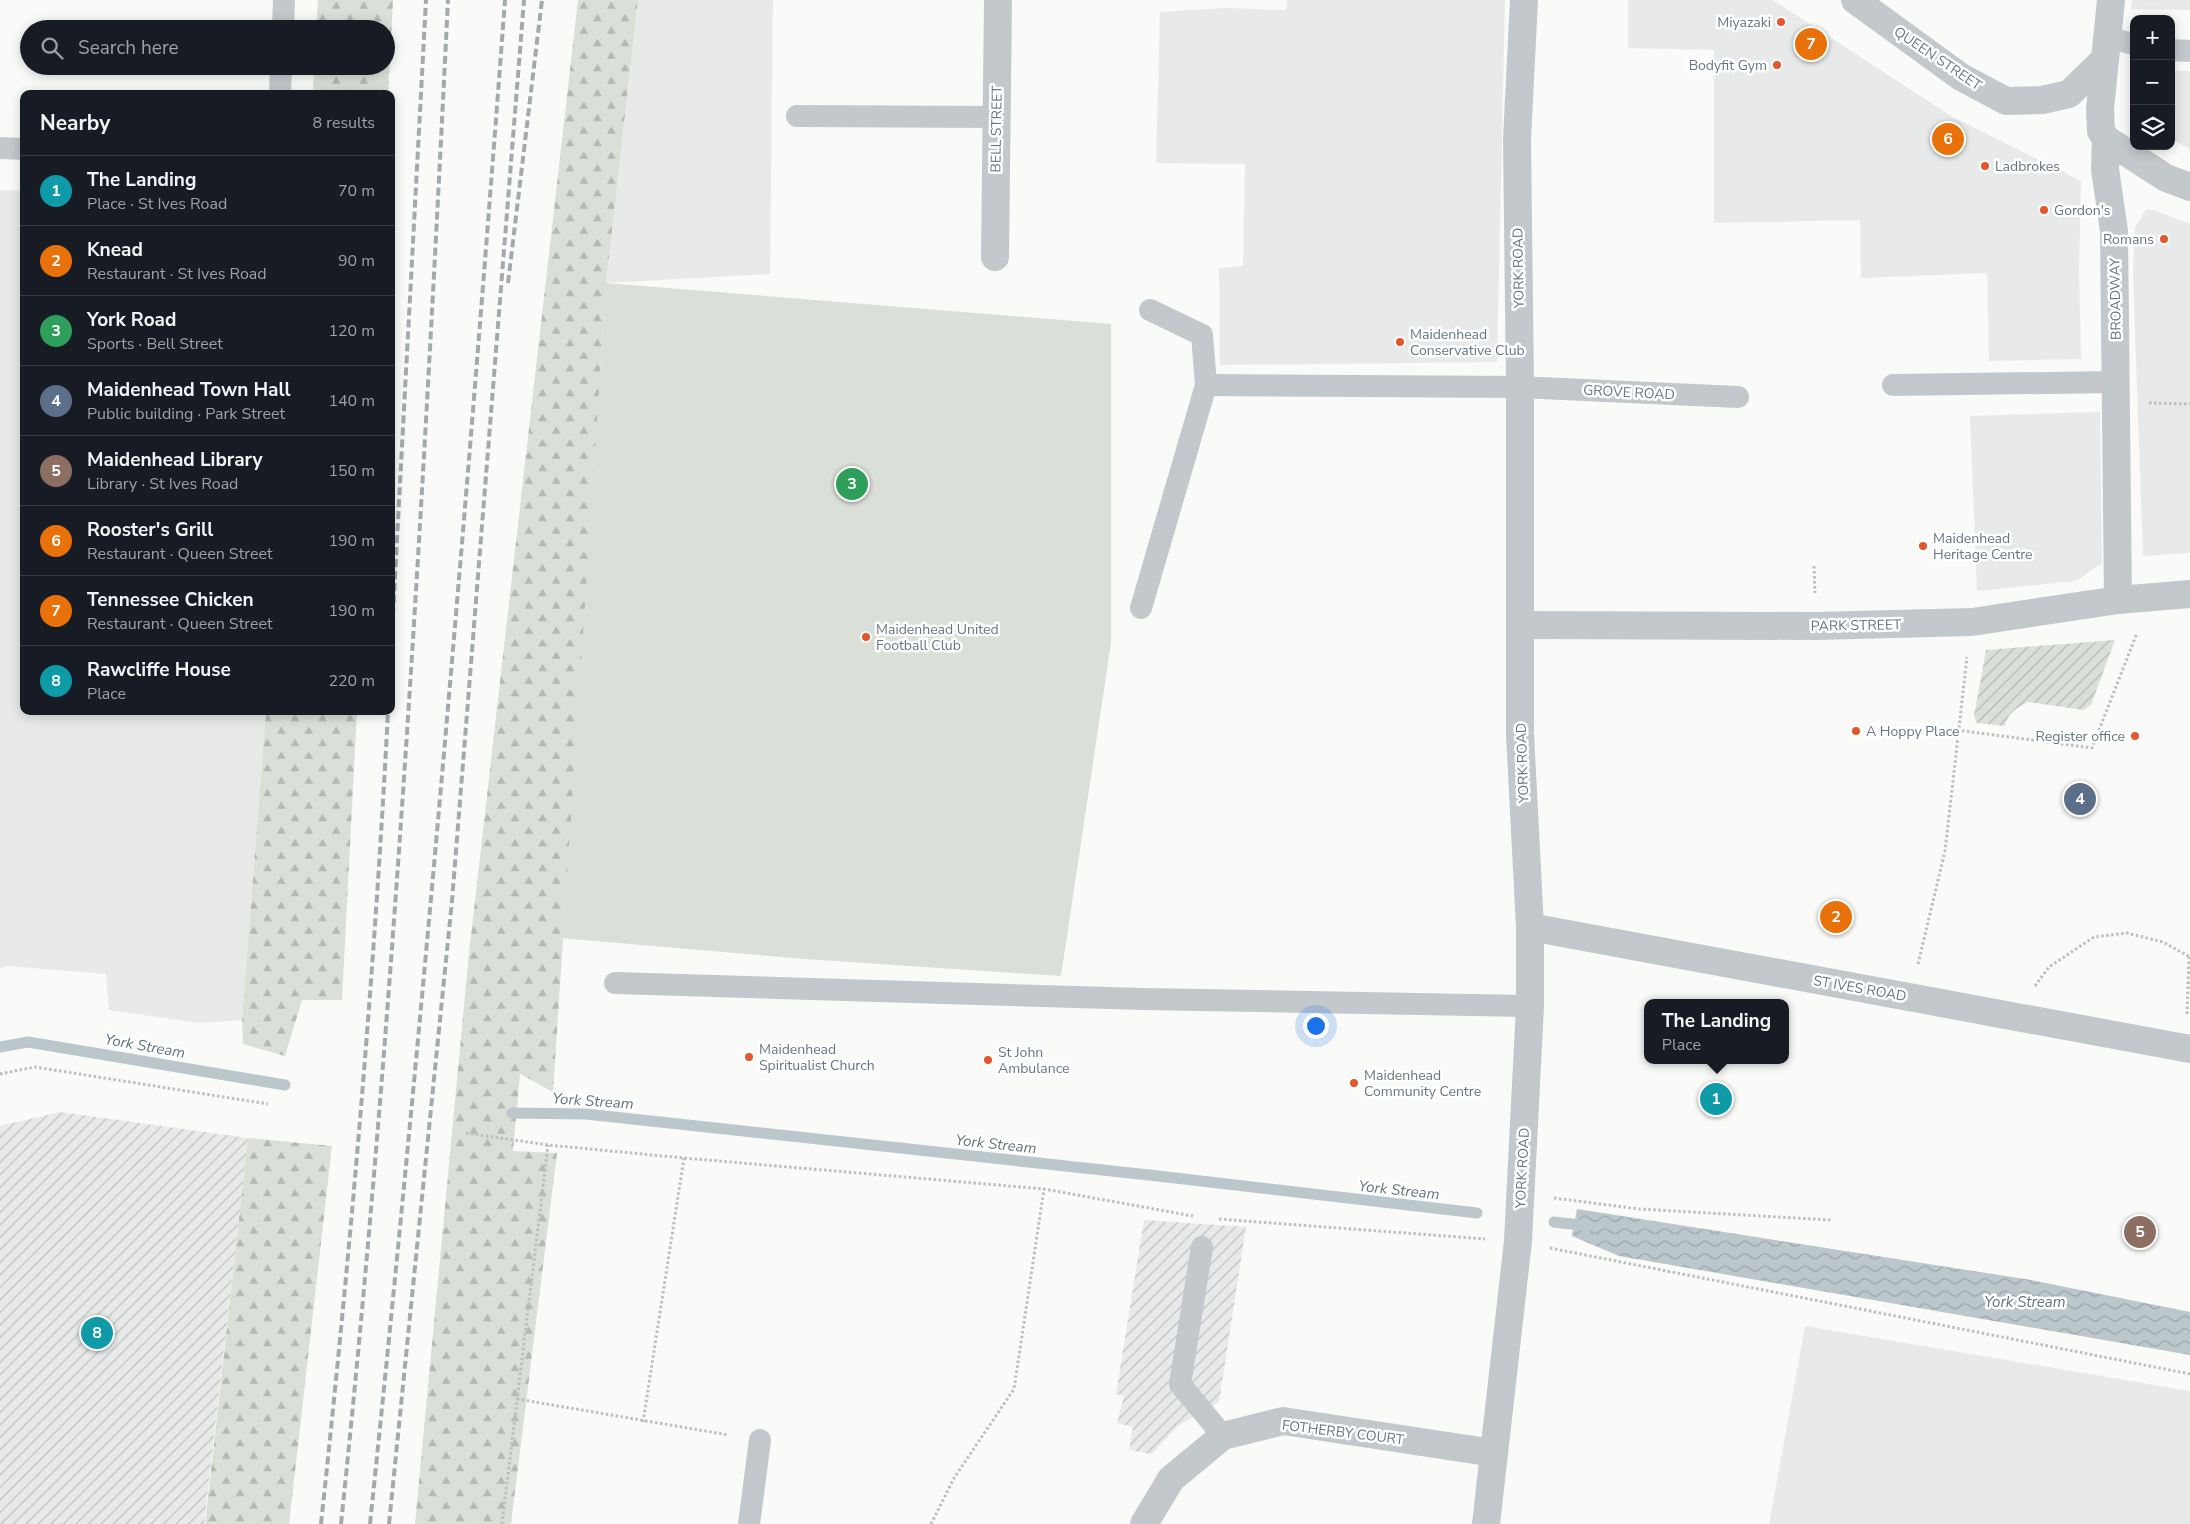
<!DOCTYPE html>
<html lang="en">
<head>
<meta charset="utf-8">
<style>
  body { margin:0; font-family:"Nunito Sans",sans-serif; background:#242831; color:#f1f3f6 }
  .controls { position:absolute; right:15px; top:15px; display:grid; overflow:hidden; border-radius:10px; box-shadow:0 2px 12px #0003 }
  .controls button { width:45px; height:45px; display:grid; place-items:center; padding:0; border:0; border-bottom:1px solid #363941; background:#171b24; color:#f1f3f6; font:25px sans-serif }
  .you { position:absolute; left:1315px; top:1025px; width:18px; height:18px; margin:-12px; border:4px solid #fff; border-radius:50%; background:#1a73e8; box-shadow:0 0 0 8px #1a73e833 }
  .badge { display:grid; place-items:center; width:32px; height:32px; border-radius:50%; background:#2563eb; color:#fff; font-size:16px; font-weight:700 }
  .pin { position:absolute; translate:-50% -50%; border:2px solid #fff; box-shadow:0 1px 5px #0006 }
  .popup { position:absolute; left:1644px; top:999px; width:145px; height:65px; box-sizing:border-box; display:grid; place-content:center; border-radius:10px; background:#171b24; filter:drop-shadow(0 1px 4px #0005); font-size:16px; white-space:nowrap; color:#9ea1a6 }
  .popup b { font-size:19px; color:#f1f3f6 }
  .popup::after { content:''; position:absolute; left:50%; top:100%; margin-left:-10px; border:10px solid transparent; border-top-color:#171b24 }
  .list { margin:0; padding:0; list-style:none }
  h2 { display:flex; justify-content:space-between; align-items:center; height:65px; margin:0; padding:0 20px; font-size:21px }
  h2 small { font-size:16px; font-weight:400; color:#9ea1a6 }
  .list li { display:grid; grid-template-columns:32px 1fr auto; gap:15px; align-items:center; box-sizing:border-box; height:70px; padding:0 20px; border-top:1px solid #363941 }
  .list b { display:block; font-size:19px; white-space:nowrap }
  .list p { margin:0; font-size:16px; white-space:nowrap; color:#9ea1a6 }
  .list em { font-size:16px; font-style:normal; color:#9ea1a6 }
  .icon { flex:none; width:28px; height:28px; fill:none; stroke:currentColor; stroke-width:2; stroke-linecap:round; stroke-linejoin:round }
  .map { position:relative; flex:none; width:2190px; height:1524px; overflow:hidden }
  .search { position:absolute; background:#171b24; box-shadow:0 2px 12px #0003; left:20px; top:20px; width:375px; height:55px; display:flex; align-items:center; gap:12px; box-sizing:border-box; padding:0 18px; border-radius:28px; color:#9ea1a6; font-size:19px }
  .panel { position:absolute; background:#171b24; box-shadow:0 2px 12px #0003; left:20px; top:90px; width:375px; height:625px; border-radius:10px }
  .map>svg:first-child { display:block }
  .built { fill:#e8e9e9 }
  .industrial { fill:url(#industrial-furrows) }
  .grass { fill:#dadfd7 }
  .forest { fill:url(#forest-firs) }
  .garden { fill:url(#garden-furrows) }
  .water { fill:url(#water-waves) }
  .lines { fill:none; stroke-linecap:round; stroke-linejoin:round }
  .stream { stroke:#bbc7cb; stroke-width:11 }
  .path { stroke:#bbbfc2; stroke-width:3; stroke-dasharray:2.5 2.5; stroke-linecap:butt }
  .service { stroke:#c3c8cc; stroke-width:22 }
  .minor { stroke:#c3c8cc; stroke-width:28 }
  .tertiary { stroke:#c3c8cc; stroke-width:28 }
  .rail { stroke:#a2aab0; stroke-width:4; stroke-dasharray:8 4; stroke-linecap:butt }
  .poi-dot { fill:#e4572e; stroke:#fff; stroke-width:2 }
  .labels { text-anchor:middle; stroke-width:5; stroke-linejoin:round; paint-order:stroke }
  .poi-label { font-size:14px; fill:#657683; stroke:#fff; text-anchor:start }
  .street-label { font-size:14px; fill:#657683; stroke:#fff }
  .water-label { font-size:15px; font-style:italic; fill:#60757c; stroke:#fff }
</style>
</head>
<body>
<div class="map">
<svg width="2190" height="1524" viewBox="0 0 2190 1524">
  <defs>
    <pattern id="industrial-furrows" width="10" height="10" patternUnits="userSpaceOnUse" patternTransform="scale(1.25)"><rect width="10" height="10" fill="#e8e9e9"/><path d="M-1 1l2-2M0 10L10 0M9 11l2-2" fill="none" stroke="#c0c1c2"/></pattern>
    <pattern id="forest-firs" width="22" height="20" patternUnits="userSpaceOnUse" patternTransform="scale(1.25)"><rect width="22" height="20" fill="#dadfd7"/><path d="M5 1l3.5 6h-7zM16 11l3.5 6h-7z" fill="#b4b9b4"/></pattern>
    <pattern id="garden-furrows" width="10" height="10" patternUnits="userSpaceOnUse" patternTransform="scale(1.25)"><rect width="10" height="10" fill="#dadfd7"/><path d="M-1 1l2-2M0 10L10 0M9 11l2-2" fill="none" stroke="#b4b9b4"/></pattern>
    <pattern id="water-waves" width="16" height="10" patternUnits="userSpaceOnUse" patternTransform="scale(1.25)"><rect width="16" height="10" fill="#bbc7cb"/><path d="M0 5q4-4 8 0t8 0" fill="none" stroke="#9ca6aa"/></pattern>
  </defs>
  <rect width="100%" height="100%" fill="#fafaf8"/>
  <g class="built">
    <polygon points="638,0 773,0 770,274 606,283"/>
    <polygon points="1287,0 1505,0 1497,362 1220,365 1219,268 1243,266 1245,164 1156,163 1160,12 1224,8 1286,10"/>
    <polygon points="1628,0 1773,0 1951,116 2081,181 2079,270 2081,359 1989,361 1987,273 1861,278 1860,220 1714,223 1714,50 1628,48"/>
    <polygon points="2132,0 2190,0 2190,10 2131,9"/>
    <polygon points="2171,71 2190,71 2190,149 2171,139"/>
    <polygon points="0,190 24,191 24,711 266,711 242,1020 199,1023 109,1010 106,974 6,966 0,969"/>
    <polygon points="2146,210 2154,210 2190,224 2190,553 2143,556 2133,276 2135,227"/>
    <polygon points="2100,412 2102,563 2076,581 1977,591 1970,416"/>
    <polygon points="1805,1326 2190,1391 2190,1524 1769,1524"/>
  </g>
  <g class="industrial">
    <polygon points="60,1112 248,1138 204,1524 0,1524 0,1126"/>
    <polygon points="1144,1220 1246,1227 1219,1402 1178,1426 1152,1454 1129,1450 1133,1427 1117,1423 1124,1396 1116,1394"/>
  </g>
  <polygon class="grass" points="606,283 1111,324 1111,643 1061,976 805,959 560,938"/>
  <g class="forest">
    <polygon points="318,0 393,0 388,94 313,94 314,66 386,66 386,29 316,29"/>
    <polygon points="578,0 638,0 606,283 553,1092 520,1074 513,1151 557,1153 511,1524 415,1524 469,953"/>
    <polygon points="266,711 357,711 342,1000 302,1000 285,1056 243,1044 242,1020"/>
    <polygon points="248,1138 332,1146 289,1524 205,1524"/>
  </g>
  <path class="garden" d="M2115 640 2091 705 2083 710 2028 702C2017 707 2007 714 2005 726L1977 723 1974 716 1986 650Z"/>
  <polygon class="water" points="1577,1209 2031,1280 2190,1312 2190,1355 1619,1256 1572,1236"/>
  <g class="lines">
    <g class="stream">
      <polyline points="0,1047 28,1042 285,1085"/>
      <polyline points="512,1113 586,1114 1158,1176 1477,1213"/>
      <polyline points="1554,1222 1588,1226"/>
    </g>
    <g class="path">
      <polyline points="2149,403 2190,404"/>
      <polyline points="1814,566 1815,593"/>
      <polyline points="1957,730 2092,748 2137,633"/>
      <polyline points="1918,964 1945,851 1967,657"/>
      <polyline points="2035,986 2049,967 2094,937 2127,933 2163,942 2190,957"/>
      <polyline points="2187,1014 2189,957"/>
      <polyline points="0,1074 35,1067 268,1104"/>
      <polyline points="466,1133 548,1145 684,1158 1044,1189 1193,1216"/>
      <polyline points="1554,1198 1639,1209 1831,1220"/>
      <polyline points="1219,1219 1485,1239"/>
      <polyline points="1550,1248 2190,1374"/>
      <polyline points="517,1399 729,1435"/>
      <polyline points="643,1422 684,1158"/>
      <polyline points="502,1524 548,1145"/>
      <polyline points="931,1524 954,1478 1014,1389 1044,1189"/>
    </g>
    <g class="service">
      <polyline points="283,29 284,0"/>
      <polyline points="2108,38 2134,44"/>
      <polyline points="2171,50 2190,51"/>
      <polyline points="280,94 281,66"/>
      <polyline points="797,116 995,117"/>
      <polyline points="0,148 24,149"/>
      <polyline points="1206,385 1520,387 1738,397"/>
      <polyline points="1893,385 2116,382"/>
      <polyline points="1141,608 1206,385 1202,335 1150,310"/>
      <polyline points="615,983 1143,999 1530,1006"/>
      <polyline points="1202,1247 1180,1384 1223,1436"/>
      <polyline points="749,1524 760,1440"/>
    </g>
    <g class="minor">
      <polyline points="1855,0 1961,77 2006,101 2042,100 2069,94 2103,61"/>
      <polyline points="2111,0 2100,109 2101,131 2106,139 2105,169 2114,231 2118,600"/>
      <polyline points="2106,139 2166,178 2190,187"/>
      <polyline points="995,257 998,0"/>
      <polyline points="1521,625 1816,626 1972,622 2118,600 2190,594"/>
      <polyline points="1530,927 2190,1049"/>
      <polyline points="1144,1524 1171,1479 1223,1436 1283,1421 1494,1453"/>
    </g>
    <polyline class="tertiary" points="1486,1524 1518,1241 1530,1006 1530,927 1520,734 1520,387 1517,139 1524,0"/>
    <g class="rail">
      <polyline points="508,283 542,0"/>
      <polyline points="391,651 426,0"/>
      <path d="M321 1524C350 1254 374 983 388 711"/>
      <path d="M341 1524C394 1018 423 508 448 0"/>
      <path d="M370 1524C423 1017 467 509 505 0"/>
      <polyline points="389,1524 452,901 524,0"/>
    </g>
  </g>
  <g class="poi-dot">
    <circle cx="1781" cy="22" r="5"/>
    <circle cx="1777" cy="65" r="5"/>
    <circle cx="1985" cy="166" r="5"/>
    <circle cx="2044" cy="210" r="5"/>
    <circle cx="2164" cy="239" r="5"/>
    <circle cx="1400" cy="342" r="5"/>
    <circle cx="1923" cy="546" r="5"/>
    <circle cx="866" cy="637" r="5"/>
    <circle cx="1856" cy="731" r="5"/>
    <circle cx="2135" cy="736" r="5"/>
    <circle cx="749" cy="1057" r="5"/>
    <circle cx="988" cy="1060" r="5"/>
    <circle cx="1354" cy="1083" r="5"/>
  </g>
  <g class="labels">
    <g class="poi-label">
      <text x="1771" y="27" text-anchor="end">Miyazaki</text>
      <text x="1767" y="70" text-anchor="end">Bodyfit Gym</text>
      <text x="1995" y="171">Ladbrokes</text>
      <text x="2054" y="215">Gordon's</text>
      <text x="2154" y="244" text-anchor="end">Romans</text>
      <text x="1410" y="339">Maidenhead<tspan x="1410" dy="16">Conservative Club</tspan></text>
      <text x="1933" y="543">Maidenhead<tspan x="1933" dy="16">Heritage Centre</tspan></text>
      <text x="876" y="634">Maidenhead United<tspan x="876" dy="16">Football Club</tspan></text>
      <text x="1866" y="736">A Hoppy Place</text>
      <text x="2125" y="741" text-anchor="end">Register office</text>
      <text x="759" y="1054">Maidenhead<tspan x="759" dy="16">Spiritualist Church</tspan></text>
      <text x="998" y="1057">St John<tspan x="998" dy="16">Ambulance</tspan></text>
      <text x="1364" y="1080">Maidenhead<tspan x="1364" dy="16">Community Centre</tspan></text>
    </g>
    <g class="street-label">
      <text transform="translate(1938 58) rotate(34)" y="5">QUEEN STREET</text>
      <text transform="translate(996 129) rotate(-89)" y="5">BELL STREET</text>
      <text transform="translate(1518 268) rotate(-91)" y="5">YORK ROAD</text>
      <text transform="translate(2115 299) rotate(-91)" y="5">BROADWAY</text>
      <text transform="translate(1629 392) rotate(3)" y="5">GROVE ROAD</text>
      <text transform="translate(1856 625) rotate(-1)" y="5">PARK STREET</text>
      <text transform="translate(1522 763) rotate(-92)" y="5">YORK ROAD</text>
      <text transform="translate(1860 988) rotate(10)" y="5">ST IVES ROAD</text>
      <text transform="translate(1522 1168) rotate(-87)" y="5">YORK ROAD</text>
      <text transform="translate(1343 1432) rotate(7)" y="5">FOTHERBY COURT</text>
    </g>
    <g class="water-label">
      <text transform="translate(145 1046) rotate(10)" y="5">York Stream</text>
      <text transform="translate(593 1101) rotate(4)" y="5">York Stream</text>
      <text transform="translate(996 1144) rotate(6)" y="5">York Stream</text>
      <text transform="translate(1399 1190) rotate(6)" y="5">York Stream</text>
      <text x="2025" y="1307">York Stream</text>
    </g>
  </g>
</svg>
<div class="controls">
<button>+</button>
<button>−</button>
<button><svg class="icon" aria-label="layers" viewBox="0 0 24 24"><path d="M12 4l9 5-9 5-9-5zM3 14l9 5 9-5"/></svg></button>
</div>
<div class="you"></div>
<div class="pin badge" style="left:1716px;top:1099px;background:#0f9aa8">1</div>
<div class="popup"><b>The Landing</b>Place</div>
<div class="pin badge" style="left:1836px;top:917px;background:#e8710a">2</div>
<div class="pin badge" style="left:852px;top:484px;background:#2e9e5b">3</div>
<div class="pin badge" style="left:2080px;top:799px;background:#5c6f8a">4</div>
<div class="pin badge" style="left:2140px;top:1232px;background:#8d6e63">5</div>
<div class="pin badge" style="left:1948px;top:139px;background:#e8710a">6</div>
<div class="pin badge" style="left:1811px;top:44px;background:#e8710a">7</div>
<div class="pin badge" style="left:97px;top:1333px;background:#0f9aa8">8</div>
<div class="search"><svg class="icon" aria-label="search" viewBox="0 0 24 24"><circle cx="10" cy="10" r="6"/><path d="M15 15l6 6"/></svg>Search here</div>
<section class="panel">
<h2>Nearby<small>8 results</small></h2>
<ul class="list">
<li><span class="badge" style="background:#0f9aa8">1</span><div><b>The Landing</b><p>Place · St Ives Road</p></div><em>70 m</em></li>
<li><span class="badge" style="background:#e8710a">2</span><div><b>Knead</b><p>Restaurant · St Ives Road</p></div><em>90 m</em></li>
<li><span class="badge" style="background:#2e9e5b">3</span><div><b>York Road</b><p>Sports · Bell Street</p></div><em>120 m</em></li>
<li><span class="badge" style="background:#5c6f8a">4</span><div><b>Maidenhead Town Hall</b><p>Public building · Park Street</p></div><em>140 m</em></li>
<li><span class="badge" style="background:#8d6e63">5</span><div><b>Maidenhead Library</b><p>Library · St Ives Road</p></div><em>150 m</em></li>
<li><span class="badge" style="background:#e8710a">6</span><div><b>Rooster's Grill</b><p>Restaurant · Queen Street</p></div><em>190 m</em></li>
<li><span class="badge" style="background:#e8710a">7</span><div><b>Tennessee Chicken</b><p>Restaurant · Queen Street</p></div><em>190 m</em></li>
<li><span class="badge" style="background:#0f9aa8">8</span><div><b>Rawcliffe House</b><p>Place</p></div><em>220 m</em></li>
</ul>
</section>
</div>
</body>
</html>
